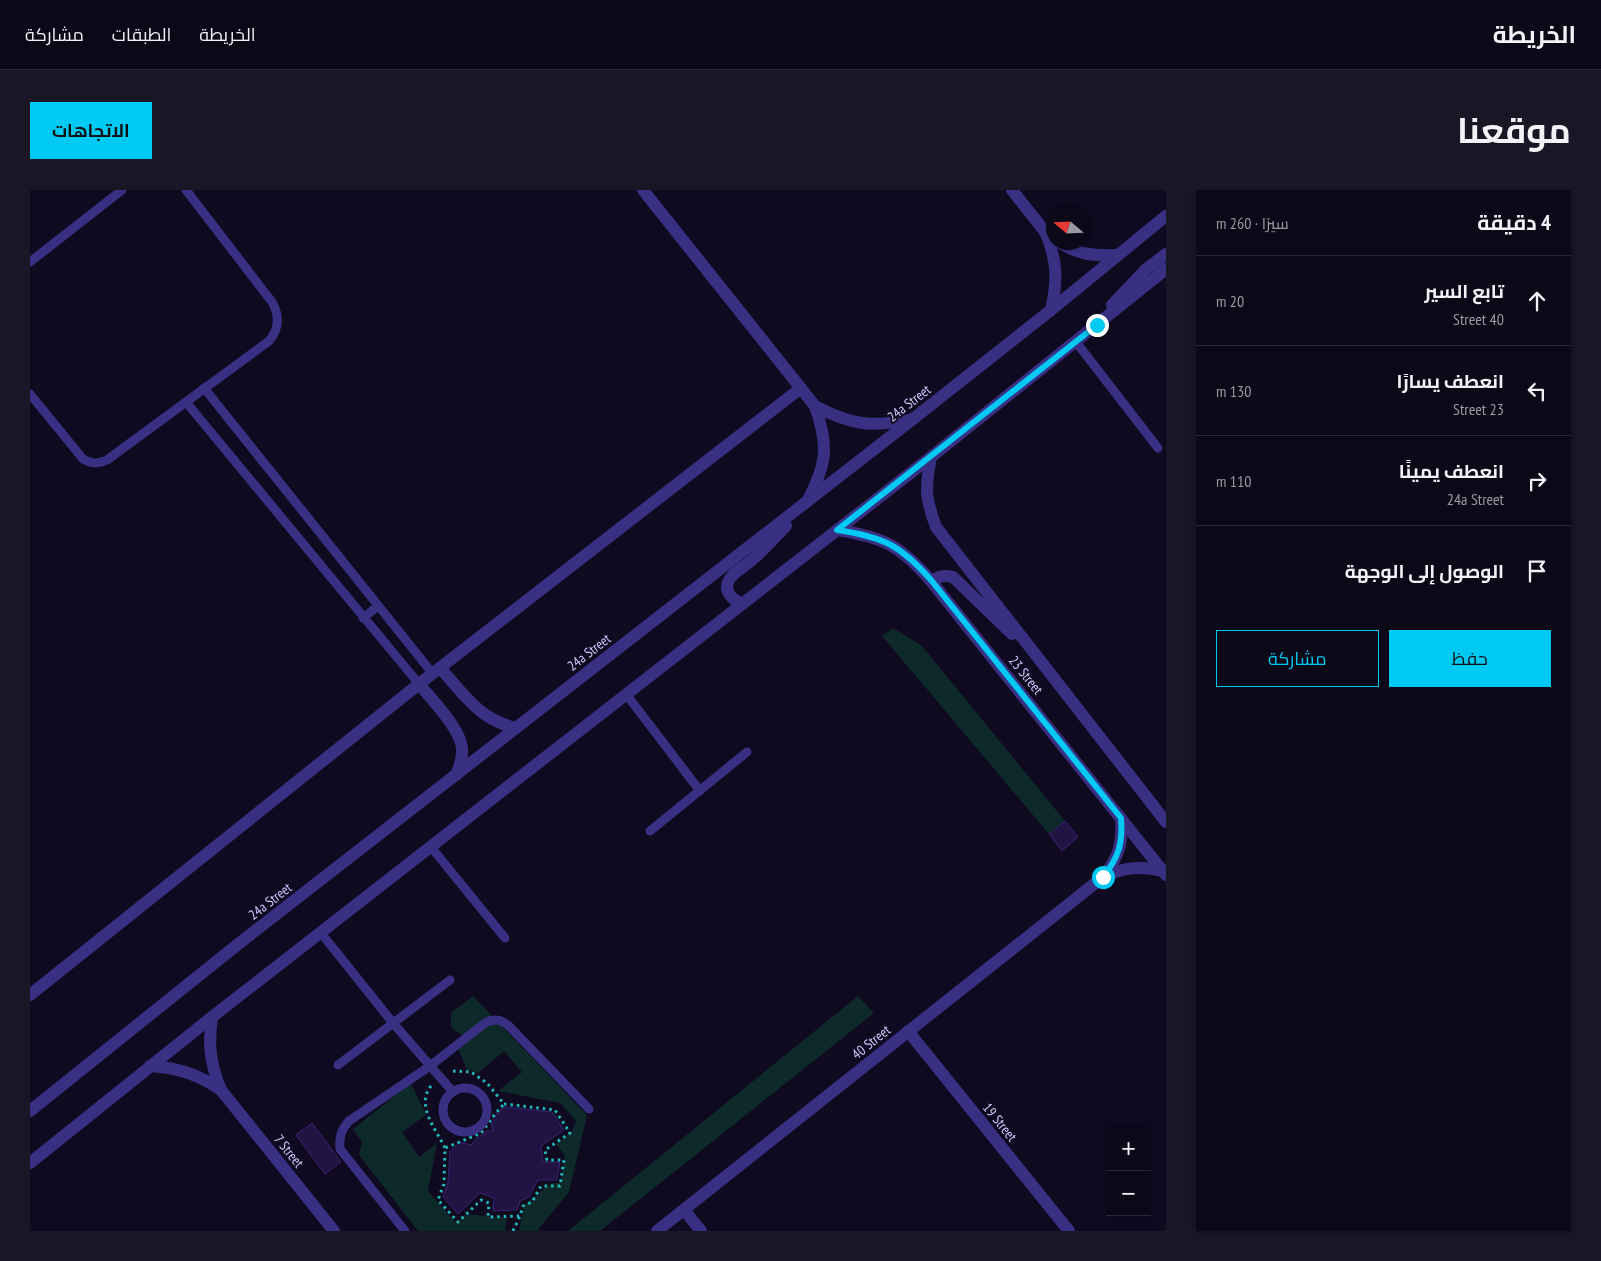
<!DOCTYPE html>
<html lang="ar">
<head>
<meta charset="utf-8">
<style>
  body { margin:0; font-family:"PT Sans Narrow",Cairo,sans-serif; background:#191625; color:#f1f3f6; direction:rtl }
  .controls { position:absolute; right:15px; bottom:15px; display:grid; overflow:hidden; border-radius:0px; box-shadow:0 1px 4px #0004 }
  .controls button { width:45px; height:45px; display:grid; place-items:center; padding:0; border:0; border-bottom:1px solid #2b2937; background:#0b0818; color:#f1f3f6; font:25px sans-serif }
  .compass { position:absolute; left:1016px; top:15px; width:45px; height:45px; border-radius:50%; background:#0b0818; box-shadow:0 1px 4px #0004; rotate:289deg }
  .stop { position:absolute; width:15px; height:15px; margin:-11px; border:4px solid #00caf4; border-radius:50%; background:#fff }
  .stop.end { background:#00caf4; border-color:#fff; box-shadow:0 1px 5px #0008 }
  .list { margin:0; padding:0; list-style:none }
  h2 { display:flex; justify-content:space-between; align-items:center; height:65px; margin:0; padding:0 20px; font-size:21px }
  h2 small { font-size:16px; font-weight:400; color:#9a9aa2 }
  .list li { display:grid; grid-template-columns:32px 1fr auto; gap:15px; align-items:center; box-sizing:border-box; height:90px; padding:0 20px; border-top:1px solid #2b2937 }
  .list b { display:block; font-size:19px; white-space:nowrap }
  .list p { margin:0; font-size:16px; white-space:nowrap; color:#9a9aa2 }
  .list em { font-size:16px; font-style:normal; color:#9a9aa2 }
  .actions { display:flex; gap:10px; padding:15px 20px }
  .actions a { flex:1; padding:11px 0; border:1px solid #00caf4; border-radius:0px; text-align:center; font-size:18px; color:#00caf4 }
  .actions .main { background:#00caf4; color:#111 }
  .icon { flex:none; width:28px; height:28px; fill:none; stroke:currentColor; stroke-width:2; stroke-linecap:round; stroke-linejoin:round }
  .map { position:relative; flex:none; width:1136px; height:1041px; overflow:hidden; direction:ltr; border-radius:0px }
  header { display:flex; align-items:center; gap:30px; box-sizing:border-box; height:70px; padding:0 25px; background:#0b0818; border-bottom:1px solid #2b2937 }
  header strong { font-size:24px }
  nav { display:flex; gap:28px; margin-inline-start:auto; font-size:18px }
  .intro { display:flex; align-items:center; justify-content:space-between; box-sizing:border-box; height:120px; padding:0 30px }
  h1 { margin:0; font-size:35px }
  .button { padding:12px 22px; border-radius:0px; background:#00caf4; color:#111; font-size:18px; font-weight:700 }
  main { display:flex; gap:30px; padding:0 30px }
  aside { flex:1; background:#0b0818; border-radius:0px; box-shadow:0 1px 4px #0004 }
  .map>svg:first-child { display:block }
  .green { fill:#0d292a }
  .building { fill:#211442; stroke:#392471 }
  .lines { fill:none; stroke-linecap:round; stroke-linejoin:round }
  .path { stroke:#21b9bb; stroke-width:3; stroke-dasharray:2.5 4; stroke-linecap:butt }
  .service { stroke:#393084; stroke-width:9 }
  .minor { stroke:#393084; stroke-width:12 }
  .tertiary { stroke:#393084; stroke-width:12 }
  .route { stroke:#00caf4; stroke-width:6 }
  .labels { text-anchor:middle; stroke-width:4; stroke-linejoin:round; paint-order:stroke }
  .street-label { font-size:14px; fill:#d3c9ff; stroke:#0f0a20 }
</style>
</head>
<body>
<header>
<strong>الخريطة</strong>
<nav><a>الخريطة</a><a>الطبقات</a><a>مشاركة</a></nav>
</header>
<div class="intro"><h1>موقعنا</h1><a class="button">الاتجاهات</a></div>
<main>
<aside>
<h2>4 دقيقة<small>سيرًا · 260 m</small></h2>
<ul class="list">
<li><svg class="icon" aria-label="ahead" viewBox="0 0 24 24"><path d="M12 20V5M6 11l6-6 6 6"/></svg><div><b>تابع السير</b><p>40 Street</p></div><em>20 m</em></li>
<li><svg class="icon" aria-label="left" viewBox="0 0 24 24"><path d="M17 20v-9H6M10 6l-5 5 5 5"/></svg><div><b>انعطف يسارًا</b><p>23 Street</p></div><em>130 m</em></li>
<li><svg class="icon" aria-label="right" viewBox="0 0 24 24"><path d="M7 20v-9h11M14 6l5 5-5 5"/></svg><div><b>انعطف يمينًا</b><p>24a Street</p></div><em>110 m</em></li>
<li><svg class="icon" aria-label="arrive" viewBox="0 0 24 24"><path d="M6 21V4h12l-3 4 3 4H6"/></svg><div><b>الوصول إلى الوجهة</b></div></li>
</ul>
<div class="actions"><a class="main">حفظ</a><a>مشاركة</a></div>
</aside>
<div class="map">
<svg width="1136" height="1041" viewBox="0 0 1136 1041">
  <rect width="100%" height="100%" fill="#0f0a20"/>
  <g class="green">
    <polygon points="863,438 892,456 1035,631 1019,644 852,446"/>
    <polygon points="443,806 557,925 539,1002 507,1041 489,1041 494,1015 521,993 530,993 535,966 526,954 542,941 546,931 530,913 468,901 492,882 474,861 448,883 437,880 428,858 434,847 421,837 421,823"/>
    <polygon points="828,806 844,823 570,1041 538,1041"/>
    <polygon points="381,893 396,925 372,942 389,967 407,953 398,1001 426,1033 436,1024 477,1028 475,1041 388,1041 329,965 332,952 323,939"/>
  </g>
  <g class="building">
    <polygon points="1035,631 1048,647 1032,661 1019,644"/>
    <polygon points="475,917 522,922 534,940 511,956 513,972 530,972 527,990 508,990 499,1007 490,1011 487,1020 463,1021 464,1008 450,1003 428,1024 413,1007 418,993 420,961 431,952 441,955 447,948 457,941 463,941 461,932 466,924"/>
    <polygon points="282,933 311,972 295,984 266,945"/>
  </g>
  <g class="lines">
    <g class="path">
      <polyline points="423,881 441,882 457,893 474,914"/>
      <path d="M401 896C385 915 407 941 415 958"/>
      <polygon points="474,914 525,920 540,943 515,960 517,970 534,970 530,996 511,996 502,1012 493,1016 490,1026 458,1027 459,1013 451,1010 428,1032 408,1010 414,994 415,958 451,943 465,924"/>
      <polyline points="483,1041 490,1026"/>
    </g>
    <g class="service">
      <polyline points="0,72 92,0"/>
      <polyline points="1046,152 1128,258"/>
      <polyline points="174,198 403,484"/>
      <path d="M0 204 53 269C62 274 68 274 77 270L239 151C249 139 250 126 242 112L156 0"/>
      <polyline points="156,212 389,494"/>
      <polyline points="333,428 348,416"/>
      <polyline points="596,504 670,601"/>
      <polyline points="620,641 717,562"/>
      <polyline points="401,657 475,748"/>
      <polyline points="291,743 363,833 423,902"/>
      <polyline points="308,875 420,790"/>
      <circle cx="435" cy="920" r="22"/>
      <path d="M375 1041 310 959C309 947 311 940 319 931L400 876 455 833C464 828 471 829 479 836L559 919"/>
    </g>
    <g class="minor">
      <path d="M613 0 785 216C799 256 797 274 777 312"/>
      <polyline points="982,0 1016,43 1022,48"/>
      <path d="M1016 43C1027 71 1028 90 1021 120"/>
      <path d="M1029 52C1047 65 1066 66 1087 65"/>
      <path d="M785 216C821 235 842 238 883 229"/>
      <path d="M410 478C435 505 448 529 486 538"/>
      <path d="M389 494C402 510 430 538 432 558 433 568 430 576 426 585"/>
      <path d="M1075 686C1095 677 1112 676 1133 681"/>
      <polyline points="0,805 389,494 771,198"/>
      <path d="M182 827C178 855 180 873 191 900L304 1041"/>
      <polyline points="878,841 1039,1041"/>
      <path d="M120 876C148 878 168 884 191 900"/>
      <polyline points="654,1020 671,1041"/>
      <path d="M627 1041 1073 687C1089 667 1093 653 1091 628"/>
    </g>
    <g class="tertiary">
      <polyline points="1082,115 1115,80 1136,64"/>
      <path d="M901 267C895 298 895 307 906 337L1136 632"/>
      <path d="M807 340C853 347 870 355 901 391L1136 685"/>
      <path d="M901 391C909 386 914 385 923 387L982 444"/>
      <path d="M712 413C702 410 693 401 699 390 704 381 716 376 723 369 735 359 745 347 756 336"/>
      <polyline points="0,921 207,755 883,229 1021,120 1136,26"/>
      <polyline points="0,973 182,827 901,267 1136,79"/>
    </g>
  </g>
  <g class="lines">
    <path class="route" d="M1067 135 807 340C854 347 870 355 901 390L1091 628C1093 653 1089 667 1073 687"/>
  </g>
  <g class="labels">
    <g class="street-label">
      <text transform="translate(879 213) rotate(-38)" y="5">24a Street</text>
      <text transform="translate(559 462) rotate(-38)" y="5">24a Street</text>
      <text transform="translate(996 485) rotate(51)" y="5">23 Street</text>
      <text transform="translate(240 711) rotate(-38)" y="5">24a Street</text>
      <text transform="translate(841 852) rotate(-39)" y="5">40 Street</text>
      <text transform="translate(970 932) rotate(51)" y="5">19 Street</text>
      <text transform="translate(259 961) rotate(51)" y="5">7 Street</text>
    </g>
  </g>
</svg>
<div class="controls">
<button>+</button>
<button>−</button>
</div>
<svg class="compass" viewBox="-18 -18 36 36"><path d="M0-13l5 13h-10z" fill="#e53935"/><path d="M0 13l5-13h-10z" fill="#9a9aa2"/></svg>
<div class="stop" style="left:1073px;top:687px"></div>
<div class="stop end" style="left:1067px;top:135px"></div>
</div>
</main>
</body>
</html>
